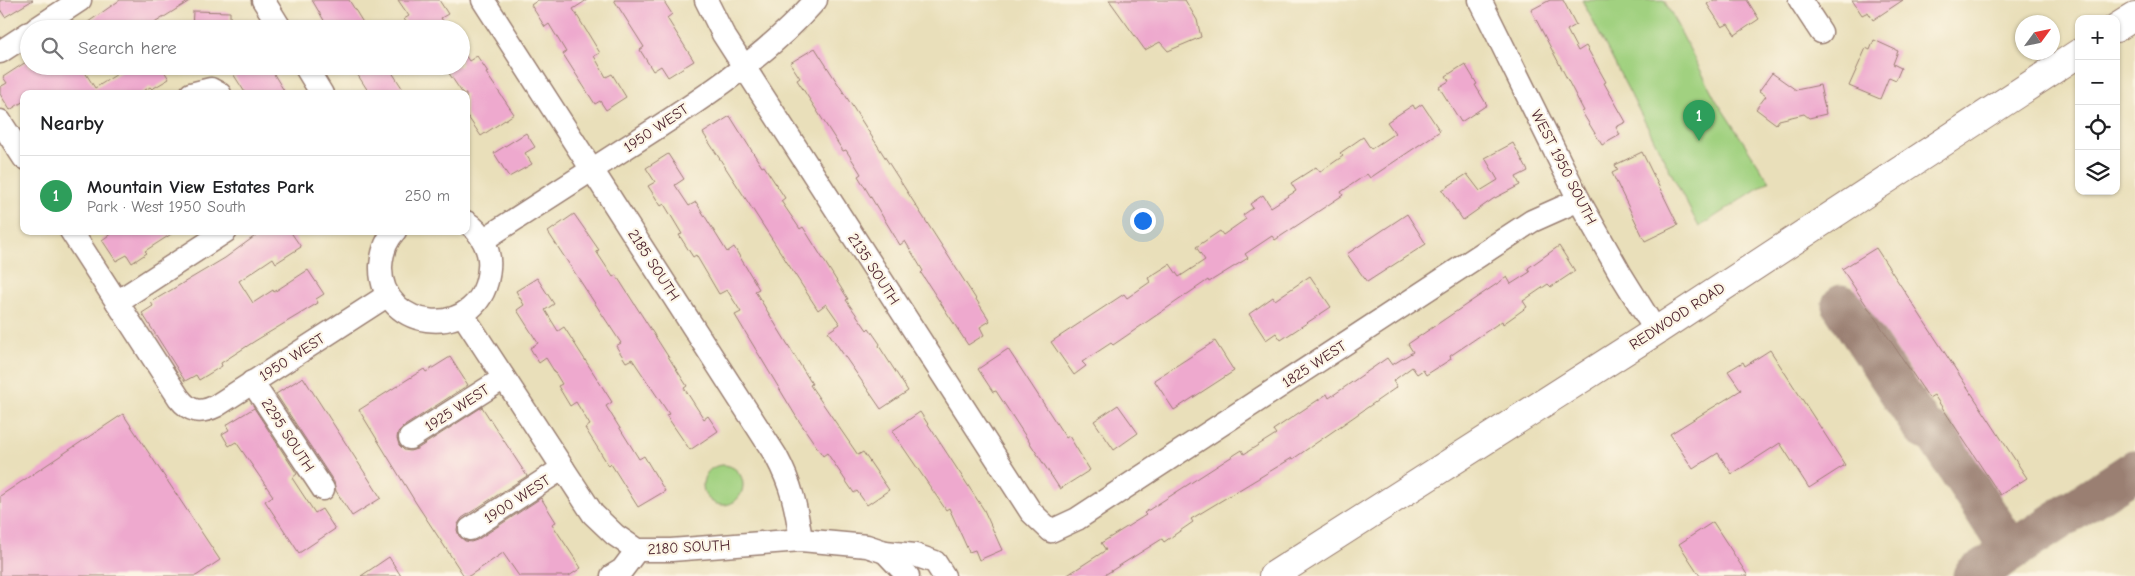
<!DOCTYPE html>
<html lang="en">
<head>
<meta charset="utf-8">
<style>
  body { margin:0; font-family:"Comic Neue",sans-serif; background:#f6f6f6; color:#202124 }
  .controls { position:absolute; right:15px; top:15px; display:grid; overflow:hidden; border-radius:10px; box-shadow:0 1px 4px #0004 }
  .controls button { width:45px; height:45px; display:grid; place-items:center; padding:0; border:0; border-bottom:1px solid #e0e0e0; background:#fff; color:#202124; font:25px sans-serif }
  .compass { position:absolute; left:2015px; top:15px; width:45px; height:45px; border-radius:50%; background:#fff; box-shadow:0 1px 4px #0004; rotate:57deg }
  .you { position:absolute; left:1142px; top:220px; width:18px; height:18px; margin:-12px; border:4px solid #fff; border-radius:50%; background:#1a73e8; box-shadow:0 0 0 8px #1a73e833 }
  .badge { display:grid; place-items:center; width:32px; height:32px; border-radius:50%; background:#1a73e8; color:#fff; font-size:16px; font-weight:700 }
  .pin { position:absolute; translate:-50% -41px; filter:drop-shadow(0 1px 2px #0008) }
  .pin::after { content:''; position:absolute; top:26px; width:18px; height:15px; background:inherit; clip-path:polygon(0 0,100% 0,50% 100%) }
  .list { margin:0; padding:0; list-style:none }
  h2 { display:flex; justify-content:space-between; align-items:center; height:65px; margin:0; padding:0 20px; font-size:21px }
  h2 small { font-size:16px; font-weight:400; color:#757577 }
  .list li { display:grid; grid-template-columns:32px 1fr auto; gap:15px; align-items:center; box-sizing:border-box; height:80px; padding:0 20px; border-top:1px solid #e0e0e0 }
  .list b { display:block; font-size:19px; white-space:nowrap }
  .list p { margin:0; font-size:16px; white-space:nowrap; color:#757577 }
  .list em { font-size:16px; font-style:normal; color:#757577 }
  .icon { flex:none; width:28px; height:28px; fill:none; stroke:currentColor; stroke-width:2; stroke-linecap:round; stroke-linejoin:round }
  .map { position:relative; flex:none; width:2135px; height:576px; overflow:hidden }
  .search { position:absolute; background:#fff; box-shadow:0 1px 4px #0004; left:20px; top:20px; width:450px; height:55px; display:flex; align-items:center; gap:12px; box-sizing:border-box; padding:0 18px; border-radius:28px; color:#757577; font-size:19px }
  .panel { position:absolute; background:#fff; box-shadow:0 1px 4px #0004; left:20px; top:90px; width:450px; height:145px; border-radius:10px }
  .map>svg:first-child { display:block }
  .green { fill:#a1d180; stroke:#767856 }
  .lines { fill:none; stroke-linecap:round; stroke-linejoin:round }
  .taxiway { stroke:#9a7f72; stroke-width:41 }
  .building { fill:#eea9ce }
  .minor-casing { stroke:#9a7f72; stroke-width:25 }
  .major-casing { stroke:#9a7f72; stroke-width:30 }
  .minor { stroke:#fff; stroke-width:22 }
  .major { stroke:#fff; stroke-width:28 }
  .labels { text-anchor:middle; stroke-width:4.5; stroke-linejoin:round; paint-order:stroke }
  .street-label { font-size:15px; fill:#4a1f2b; stroke:#fcf5e5 }
</style>
</head>
<body>
<div class="map">
<svg width="2135" height="576" viewBox="0 0 2135 576">
  <rect width="100%" height="100%" fill="#fcf5e5"/>
  <filter id="ink" filterUnits="userSpaceOnUse"><feTurbulence type="fractalNoise" baseFrequency=".02" numOctaves="2"/><feDisplacementMap in="SourceGraphic" scale="10" xChannelSelector="R" yChannelSelector="G"/><feConvolveMatrix kernelMatrix="1 2 1 2 8 2 1 2 1" color-interpolation-filters="sRGB"/></filter>
  <filter id="wash" filterUnits="userSpaceOnUse"><feTurbulence type="fractalNoise" baseFrequency=".0096" numOctaves="4" result="noise"/><feDisplacementMap in="SourceGraphic" scale="20" xChannelSelector="R" yChannelSelector="G"/><feGaussianBlur stdDeviation="1.12" result="paint"/><feColorMatrix in="noise" values="0 0 0 0 0 0 0 0 0 0 0 0 0 0 0 0 0 1.4 0 .05"/><feComposite in="paint" operator="in"/></filter>
  <g filter="url(#wash)">
    <rect width="100%" height="100%" fill="#e9dfba"/>
    <g class="green">
      <polygon points="1582,0 1664,0 1716,100 1769,181 1699,227"/>
      <circle cx="723" cy="485" r="20"/>
    </g>
    <g class="lines">
      <g class="taxiway">
        <polyline points="1842,305 1923,428 1936,435 2004,540 2006,549 2000,558"/>
        <polyline points="1973,576 2135,470"/>
      </g>
    </g>
    <g id="blocks">
      <g class="building">
        <polygon points="0,0 33,0 5,17 0,9"/>
        <polygon points="120,0 191,0 145,29 78,29"/>
        <polygon points="312,0 349,0 367,29 329,29"/>
        <polygon points="398,0 439,0 448,14 441,18 448,29 411,29 404,19 409,16"/>
        <polygon points="538,0 587,0 573,9 600,53 594,56 606,77 612,74 626,97 606,110 600,101 595,104 563,54 566,52 549,24 545,27 531,5"/>
        <polygon points="614,0 663,0 672,14 667,18 694,61 668,77 661,66 653,71 640,50 644,47"/>
        <polygon points="1109,0 1185,0 1197,20 1201,37 1168,51 1160,42 1145,50"/>
        <polygon points="1550,0 1563,0 1576,25 1567,30 1578,51 1586,46 1606,82 1604,83 1626,122 1616,127 1620,135 1602,145 1582,112 1584,111 1531,10"/>
        <polygon points="1714,0 1747,0 1759,19 1735,35 1728,24 1722,27 1707,4"/>
        <polygon points="1852,0 1903,0 1873,20 1868,12 1862,15"/>
        <polygon points="193,11 230,12 230,29 192,29"/>
        <polygon points="1874,40 1898,51 1893,64 1901,68 1896,80 1889,77 1880,99 1849,86 1866,48 1870,50"/>
        <polygon points="815,48 990,321 980,327 984,335 968,345 921,273 923,271 905,241 900,245 858,176 861,174 846,150 843,151 797,80 800,78 790,63"/>
        <polygon points="461,49 469,61 477,56 488,72 486,73 514,114 481,136 466,114 466,94 463,94 444,66 461,66"/>
        <polygon points="29,60 29,66 81,66 95,88 130,66 161,66 169,79 152,89 150,87 139,94 24,94 24,101 10,110 0,94 0,87 7,83 3,77"/>
        <polygon points="1465,64 1477,84 1475,85 1487,105 1461,122 1439,87 1449,81 1446,76"/>
        <polygon points="228,66 269,66 286,94 246,94"/>
        <polygon points="352,66 388,66 406,94 370,94"/>
        <polygon points="1772,73 1796,90 1820,85 1826,114 1809,118 1804,114 1779,120 1776,124 1756,109 1766,96 1759,91"/>
        <polygon points="1422,104 1440,131 1370,178 1367,174 1341,192 1343,195 1275,240 1272,236 1245,254 1248,258 1209,282 1208,280 1113,345 1111,343 1082,362 1086,366 1074,375 1051,342 1124,294 1127,298 1150,282 1148,278 1170,264 1179,277 1205,260 1196,247 1220,231 1223,235 1246,219 1243,215 1253,208 1250,204 1263,195 1271,207 1296,191 1291,183 1316,167 1320,172 1343,156 1340,153 1363,137 1371,149 1395,133 1387,122 1413,105 1415,109"/>
        <polygon points="730,116 762,167 764,166 785,198 781,201 800,229 803,227 848,299 846,300 867,330 869,328 880,344 879,346 908,391 881,409 828,332 840,324 826,304 818,310 703,133"/>
        <polygon points="526,133 535,147 525,153 532,164 509,177 494,153"/>
        <polygon points="1513,143 1528,171 1516,177 1520,185 1493,199 1463,220 1442,190 1467,174 1480,191 1498,180 1485,158"/>
        <polygon points="1642,152 1678,225 1645,241 1612,173 1618,170 1615,165"/>
        <polygon points="668,154 684,179 675,185 689,206 696,202 727,252 734,247 759,289 755,291 812,384 810,385 858,455 863,452 889,490 867,505 857,491 854,493 827,453 823,456 797,418 735,315 741,312 727,290 719,294 696,255 693,257 679,235 682,234 664,204 661,206 648,186 655,182 646,168"/>
        <polygon points="574,214 599,250 596,251 613,277 616,275 687,386 684,388 704,419 708,416 718,431 690,450 666,415 669,414 632,359 626,362 616,346 621,343 548,232"/>
        <polygon points="1407,214 1426,244 1367,282 1347,254"/>
        <polygon points="115,231 176,231 145,251 147,253 132,263 127,255 116,261 102,240"/>
        <polygon points="262,231 290,231 301,247 276,263 273,258 239,281 253,303 273,290 274,292 308,270 324,294 316,299 318,303 255,341 221,363 222,366 199,380 196,375 185,381 142,313 153,306 151,302 225,258"/>
        <polygon points="1559,246 1575,271 1551,287 1548,284 1523,301 1527,307 1503,324 1502,321 1450,356 1451,359 1426,375 1423,370 1417,374 1412,367 1393,381 1397,387 1293,459 1292,458 1191,519 1193,522 1164,542 1162,539 1103,576 1066,576 1106,550 1101,543 1146,515 1144,513 1175,493 1242,450 1244,454 1276,434 1273,430 1327,394 1329,398 1387,358 1392,365 1413,352 1408,344 1507,277 1511,284 1530,272 1528,268"/>
        <polygon points="1876,248 2027,478 2000,495 1934,395 1929,398 1842,269"/>
        <polygon points="1310,276 1331,307 1281,340 1276,333 1266,340 1249,314 1273,297 1275,300"/>
        <polygon points="537,278 554,304 545,310 558,331 564,327 612,402 606,406 639,459 644,456 665,491 638,507 611,464 609,466 585,428 590,425 576,402 570,406 558,386 562,384 546,358 539,363 530,348 538,343 517,310 524,305 516,291"/>
        <polygon points="1215,341 1234,371 1174,410 1154,380"/>
        <polygon points="1008,349 1066,438 1069,436 1090,470 1060,489 996,391 993,392 978,369"/>
        <polygon points="1770,350 1845,465 1809,488 1780,443 1732,474 1718,453 1693,469 1670,434 1741,390 1728,371 1743,362 1745,366"/>
        <polygon points="450,357 468,385 403,427 398,432 397,438 399,445 404,450 410,451 417,449 482,407 527,476 462,518 458,524 457,530 459,536 465,541 471,542 477,540 541,498 556,522 552,524 581,568 569,576 519,576 503,553 469,576 464,576 416,503 359,410 424,369 426,372"/>
        <polygon points="303,377 381,498 352,516 336,491 334,482 276,394"/>
        <polygon points="1118,405 1138,433 1114,450 1094,421"/>
        <polygon points="254,408 297,474 292,478 315,513 322,509 335,529 299,553 265,501 273,496 236,442 229,446 222,434 229,430 226,425"/>
        <polygon points="920,412 984,510 1002,550 979,560 975,550 969,552 949,508 946,510 892,431"/>
        <polygon points="123,414 220,560 196,576 0,576 0,496"/>
        <polygon points="1713,522 1748,576 1700,576 1679,544"/>
        <polygon points="389,557 401,576 361,576"/>
      </g>
    </g>
  </g>
  <g filter="url(#ink)">
    <use href="#blocks" fill-opacity="0" stroke="#9a7f72" stroke-width="1"/>
    <g class="lines">
      <defs>
        <g id="minor">
          <polyline points="263,0 281,29"/>
          <path d="M483 0 776 456C792 486 796 506 801 540"/>
          <polyline points="706,0 723,34 1031,512 1051,531 1077,519 1532,221 1579,200"/>
          <polyline points="1480,0 1581,204 1620,273 1656,331"/>
          <polyline points="1800,0 1821,32"/>
          <polyline points="36,29 80,0"/>
          <polyline points="0,52 29,33"/>
          <polyline points="305,66 322,94"/>
          <polyline points="191,94 211,89 220,94"/>
          <polyline points="0,121 24,158"/>
          <path d="M71 231 179 398C190 412 200 414 216 406L388 295"/>
          <path d="M395 231C386 240 382 253 381 266 379 334 484 343 489 268 491 251 481 231 466 222"/>
          <path d="M483 240C530 210 577 179 624 149 692 106 762 61 816 0"/>
          <polyline points="117,302 226,231"/>
          <polyline points="463,315 593,514 615,535 637,550 671,550 801,540 867,546 885,552 915,555 935,562 944,576"/>
          <polyline points="252,382 323,489"/>
          <polyline points="410,438 504,378"/>
          <polyline points="470,529 563,468"/>
          <polyline points="885,552 908,576"/>
          <polyline points="612,576 622,570 637,550"/>
        </g>
        <g id="major">
          <polyline points="2116,28 2135,16"/>
          <polyline points="1273,576 1656,331 2079,53"/>
        </g>
      </defs>
      <use href="#minor" class="minor-casing"/>
      <use href="#major" class="major-casing"/>
      <use href="#minor" class="minor"/>
      <use href="#major" class="major"/>
    </g>
  </g>
  <g class="labels">
    <g class="street-label">
      <text transform="translate(656 128) rotate(-34)" y="5">1950 WEST</text>
      <text transform="translate(1564 167) rotate(63)" y="5">WEST 1950 SOUTH</text>
      <text transform="translate(654 265) rotate(57)" y="5">2185 SOUTH</text>
      <text transform="translate(874 269) rotate(57)" y="5">2135 SOUTH</text>
      <text transform="translate(1677 316) rotate(-33)" y="5">REDWOOD ROAD</text>
      <text transform="translate(292 357) rotate(-33)" y="5">1950 WEST</text>
      <text transform="translate(1314 364) rotate(-33)" y="5">1825 WEST</text>
      <text transform="translate(457 408) rotate(-33)" y="5">1925 WEST</text>
      <text transform="translate(288 435) rotate(57)" y="5">2295 SOUTH</text>
      <text transform="translate(517 499) rotate(-33)" y="5">1900 WEST</text>
      <text transform="translate(689 547) rotate(-3)" y="5">2180 SOUTH</text>
    </g>
  </g>
</svg>
<div class="controls">
<button>+</button>
<button>−</button>
<button><svg class="icon" aria-label="locate" viewBox="0 0 24 24"><circle cx="12" cy="12" r="6"/><path d="M12 2v4M12 18v4M2 12h4M18 12h4"/></svg></button>
<button><svg class="icon" aria-label="layers" viewBox="0 0 24 24"><path d="M12 4l9 5-9 5-9-5zM3 14l9 5 9-5"/></svg></button>
</div>
<svg class="compass" viewBox="-18 -18 36 36"><path d="M0-13l5 13h-10z" fill="#e53935"/><path d="M0 13l5-13h-10z" fill="#757577"/></svg>
<div class="you"></div>
<div class="pin badge" style="left:1699px;top:141px;background:#2e9e5b">1</div>
<div class="search"><svg class="icon" aria-label="search" viewBox="0 0 24 24"><circle cx="10" cy="10" r="6"/><path d="M15 15l6 6"/></svg>Search here</div>
<section class="panel">
<h2>Nearby<small></small></h2>
<ul class="list">
<li><span class="badge" style="background:#2e9e5b">1</span><div><b>Mountain View Estates Park</b><p>Park · West 1950 South</p></div><em>250 m</em></li>
</ul>
</section>
</div>
</body>
</html>
